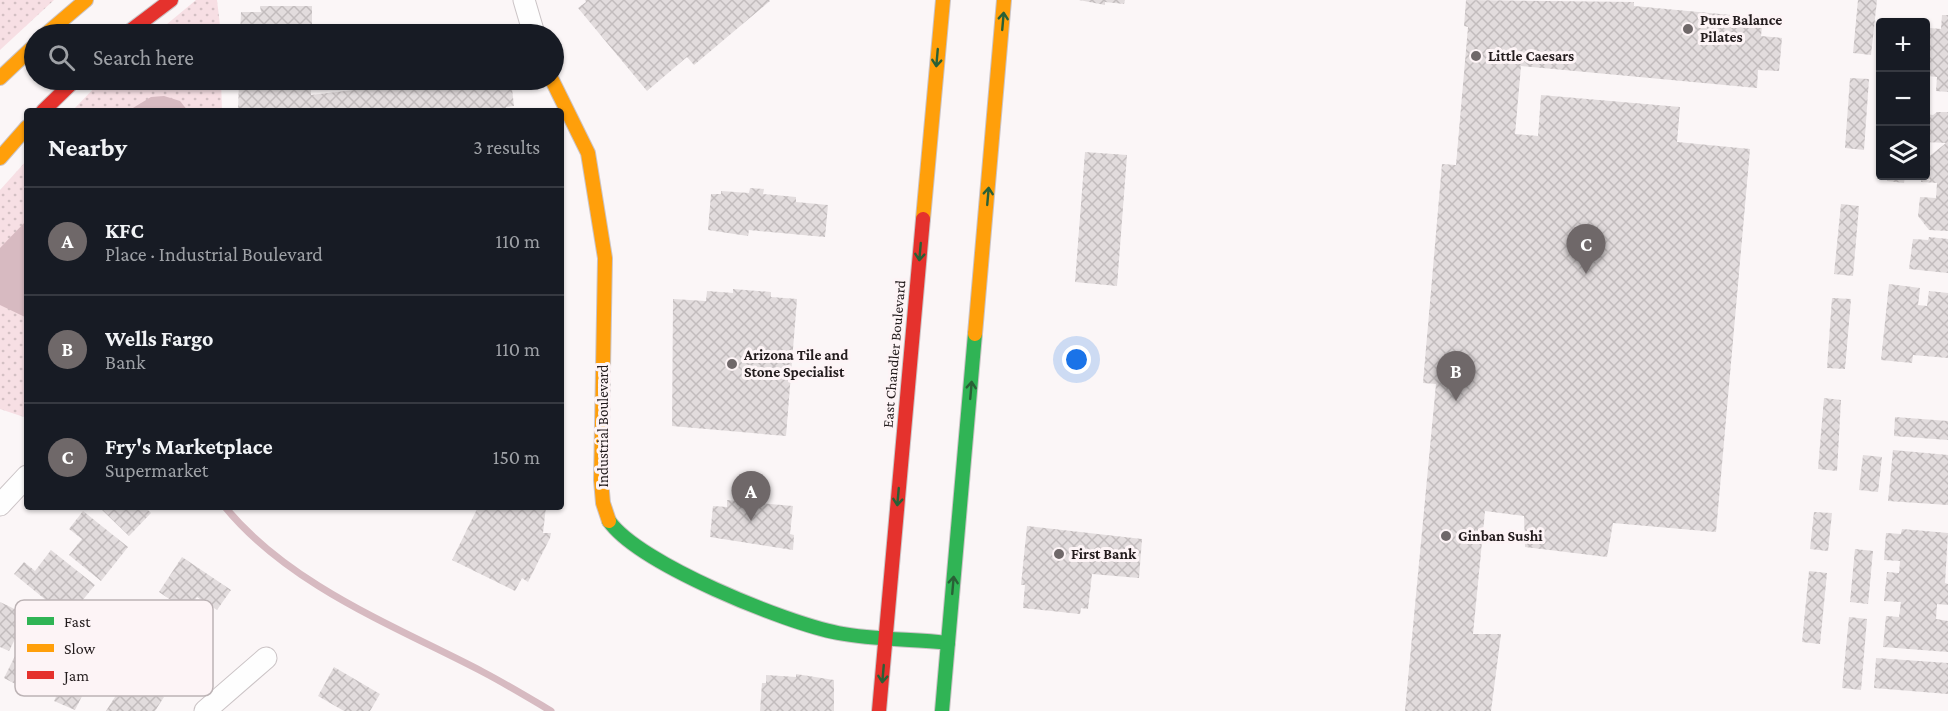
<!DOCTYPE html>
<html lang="en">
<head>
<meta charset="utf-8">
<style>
  body { margin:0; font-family:"Crimson Pro",serif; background:#20242c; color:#f1f3f6 }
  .controls { position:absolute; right:18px; top:18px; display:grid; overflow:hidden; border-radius:6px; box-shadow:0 2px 4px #0004 }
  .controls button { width:54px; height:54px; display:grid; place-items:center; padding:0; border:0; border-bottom:2px solid #363941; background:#171b24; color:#f1f3f6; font:30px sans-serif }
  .you { position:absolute; left:1077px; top:360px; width:21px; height:21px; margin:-15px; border:4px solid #fff; border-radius:50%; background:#1a73e8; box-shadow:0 0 0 9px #1a73e833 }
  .badge { display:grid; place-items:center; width:39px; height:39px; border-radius:50%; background:#6f6869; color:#fff; font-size:20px; font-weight:700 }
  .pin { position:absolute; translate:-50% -50px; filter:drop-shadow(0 2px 3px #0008) }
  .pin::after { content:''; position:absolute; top:32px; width:21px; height:18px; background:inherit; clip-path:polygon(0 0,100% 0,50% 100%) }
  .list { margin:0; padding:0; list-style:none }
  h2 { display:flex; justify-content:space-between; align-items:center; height:78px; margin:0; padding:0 24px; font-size:26px }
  h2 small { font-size:20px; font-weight:400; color:#9ea1a6 }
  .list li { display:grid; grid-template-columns:39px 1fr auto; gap:18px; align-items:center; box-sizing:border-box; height:108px; padding:0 24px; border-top:2px solid #363941 }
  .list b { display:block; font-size:22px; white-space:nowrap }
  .list p { margin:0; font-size:20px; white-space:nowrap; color:#9ea1a6 }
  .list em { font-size:20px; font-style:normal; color:#9ea1a6 }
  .icon { flex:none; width:33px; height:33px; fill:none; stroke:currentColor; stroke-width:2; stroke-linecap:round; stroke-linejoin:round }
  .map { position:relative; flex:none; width:1948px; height:711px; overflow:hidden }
  .search { position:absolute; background:#171b24; box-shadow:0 2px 4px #0004; left:24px; top:24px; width:540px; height:66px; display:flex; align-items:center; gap:15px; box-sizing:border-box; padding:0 21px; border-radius:33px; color:#9ea1a6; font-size:22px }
  .panel { position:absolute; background:#171b24; box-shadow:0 2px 4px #0004; left:24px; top:108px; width:540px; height:402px; border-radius:6px }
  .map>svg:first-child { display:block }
  .park { fill:url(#park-dots) }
  .water { fill:#d7bac1 }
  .pier { fill:#fbf6f7 }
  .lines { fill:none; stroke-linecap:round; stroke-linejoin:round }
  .stream { stroke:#d7bac1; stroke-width:7 }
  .building { fill:url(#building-cross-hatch) }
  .street-casing { stroke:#cbc4c6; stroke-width:23 }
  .fast-casing { stroke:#cbc4c6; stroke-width:16 }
  .slow-casing { stroke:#cbc4c6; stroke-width:16 }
  .jam-casing { stroke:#cbc4c6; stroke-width:16 }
  .street { stroke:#fefefe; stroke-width:21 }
  .fast { stroke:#30b455; stroke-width:14 }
  .slow { stroke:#ff9f0a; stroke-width:14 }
  .jam { stroke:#e5322d; stroke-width:14 }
  .oneway { stroke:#296036 }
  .poi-dot { fill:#6f6869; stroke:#fdf4f6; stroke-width:2 }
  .labels { text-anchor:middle; stroke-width:6; stroke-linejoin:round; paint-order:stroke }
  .poi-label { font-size:15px; font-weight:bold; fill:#231c1d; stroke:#fdf4f6; text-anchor:start }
  .street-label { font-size:15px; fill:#231c1d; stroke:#fdf4f6 }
  .key { fill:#fdf4f6; stroke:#bcb3b5; stroke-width:1.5 }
  .key-label { font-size:16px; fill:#231c1d }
</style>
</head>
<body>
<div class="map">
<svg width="1948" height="711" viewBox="0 0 1948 711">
  <defs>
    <pattern id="park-dots" width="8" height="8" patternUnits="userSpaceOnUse" patternTransform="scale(1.5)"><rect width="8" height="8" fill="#f7dfe4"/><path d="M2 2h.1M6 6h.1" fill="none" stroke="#d3bfc3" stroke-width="1.8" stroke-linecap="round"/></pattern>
    <pattern id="building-cross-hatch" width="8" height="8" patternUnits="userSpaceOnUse" patternTransform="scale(1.5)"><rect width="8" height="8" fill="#e2dcdd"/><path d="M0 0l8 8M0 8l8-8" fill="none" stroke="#c2bcbd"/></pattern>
  </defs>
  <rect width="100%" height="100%" fill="#fbf6f7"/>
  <g class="park">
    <polygon points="0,0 54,0 0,50"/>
    <polygon points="196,0 217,0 221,34 155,34"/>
    <polygon points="102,80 221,80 222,111 72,111"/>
    <polygon points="27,160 27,418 0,409 0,190"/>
  </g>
  <g class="water">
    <polygon points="164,96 180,101 188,111 128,111 151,97"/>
    <polygon points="27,220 27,318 0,305 0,248"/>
  </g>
  <polygon class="pier" points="0,81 33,111 27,111 27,144 0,120"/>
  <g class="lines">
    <path class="stream" d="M225 507C290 586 395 626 483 672 506 684 529 698 551 711"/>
  </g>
  <g class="building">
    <polygon points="585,0 769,0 770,1 694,65 687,57 647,91 578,8 586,2"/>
    <polygon points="1079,0 1125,0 1124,4 1105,2 1105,5"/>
    <polygon points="1466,0 1634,2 1634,6 1763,18 1761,36 1782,38 1779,71 1758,70 1757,88 1521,66 1515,134 1538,136 1541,95 1680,107 1677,142 1750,149 1716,532 1613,523 1607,557 1525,547 1524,516 1485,511 1473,634 1501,634 1491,711 1405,711 1436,384 1423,383 1442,164 1456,165 1468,27 1464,26"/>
    <polygon points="1858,0 1877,0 1871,55 1853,53"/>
    <polygon points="260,6 312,6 312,34 240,34 241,12 261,12"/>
    <polygon points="1942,15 1948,15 1948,92 1936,91 1937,77 1927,76 1930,28 1941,29"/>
    <polygon points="1850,78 1869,79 1864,150 1845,148"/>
    <polygon points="239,80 311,80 311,95 441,80 511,80 514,106 506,107 506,111 238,111"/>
    <polygon points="1937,112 1948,112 1948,231 1929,230 1918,216 1920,197 1936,198 1937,183 1921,182 1922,176 1926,176 1926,159 1946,143 1926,142 1926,114 1933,115"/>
    <polygon points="1085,152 1127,155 1117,286 1075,282"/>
    <polygon points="1887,176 1905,176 1904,183 1887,181"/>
    <polygon points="750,188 764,189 763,194 796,197 796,202 828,205 825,237 749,230 748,236 708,230 711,194 721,194 721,191 749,193"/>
    <polygon points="1841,204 1859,206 1853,276 1834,274"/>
    <polygon points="1929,237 1948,239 1948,273 1909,269 1913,239 1928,240"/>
    <polygon points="1889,284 1920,288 1918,305 1927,306 1929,291 1948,293 1948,358 1913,355 1912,363 1881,360"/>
    <polygon points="733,289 771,292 771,297 797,299 786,436 672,426 673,299 706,301 707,291 733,293"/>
    <polygon points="1832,298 1851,299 1845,369 1827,368"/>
    <polygon points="1824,398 1841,400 1837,471 1818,469"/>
    <polygon points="1895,417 1948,421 1948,440 1894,436"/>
    <polygon points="1893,450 1948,455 1948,505 1888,501"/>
    <polygon points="1863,455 1882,457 1878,492 1859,490"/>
    <polygon points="727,500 793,506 790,534 794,535 793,550 710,537 713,506 727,507"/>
    <polygon points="99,507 145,507 151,513 129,536"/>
    <polygon points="478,507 546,507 543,533 551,533 550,538 528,582 522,578 515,591 452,560"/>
    <polygon points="83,511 128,547 101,581 69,555 82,539 69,529"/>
    <polygon points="1814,512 1832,513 1828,551 1810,549"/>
    <polygon points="1027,526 1142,539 1139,578 1092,574 1088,609 1081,608 1080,614 1023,608 1025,585 1021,585"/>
    <polygon points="1902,529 1948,533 1945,583 1948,584 1948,605 1937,604 1936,619 1948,621 1948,652 1883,647 1886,616 1899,617 1901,602 1884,601 1887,572 1899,573 1900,561 1884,560 1886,533 1901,534"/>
    <polygon points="1855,549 1873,551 1868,604 1850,602"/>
    <polygon points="51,550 95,585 68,618 14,574 24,562 35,571"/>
    <polygon points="182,557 231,590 217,610 197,597 187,611 159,592"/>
    <polygon points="1809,571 1827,573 1820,644 1802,642"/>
    <polygon points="0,602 27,615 9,651 0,647"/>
    <polygon points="1849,617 1867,619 1861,690 1842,688"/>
    <polygon points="27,632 68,653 52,685 30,674 23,688 4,678"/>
    <polygon points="82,642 120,660 104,694 87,686 75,710 54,701"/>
    <polygon points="1876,658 1948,663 1948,694 1874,688"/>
    <polygon points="334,667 380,694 370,711 344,711 318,696"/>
    <polygon points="796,674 834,680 834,711 760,711 762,683 766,683 766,675 796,677"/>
    <polygon points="129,675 164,697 155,711 106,711"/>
  </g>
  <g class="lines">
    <defs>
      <g id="street">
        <polyline points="524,0 534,34"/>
        <polyline points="0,505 27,476"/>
        <polyline points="205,711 266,658"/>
      </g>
      <g id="fast">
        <path d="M609 521C639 564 786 623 838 633 874 640 912 639 948 643"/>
        <polyline points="942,711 975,334"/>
      </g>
      <g id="slow">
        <polyline points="46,34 86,0"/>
        <polyline points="0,78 34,46"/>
        <polyline points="552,80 588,153 605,258 601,480 603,503 609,521"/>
        <polyline points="0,158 27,127"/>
        <polyline points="923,219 943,0"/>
        <polyline points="975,334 1004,0"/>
      </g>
      <g id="jam">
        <polyline points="126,34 171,0"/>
        <polyline points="43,111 75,80"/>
        <polyline points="879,711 923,219"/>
      </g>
    </defs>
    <use href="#street" class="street-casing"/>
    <use href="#fast" class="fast-casing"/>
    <use href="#slow" class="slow-casing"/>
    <use href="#jam" class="jam-casing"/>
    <use href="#street" class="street"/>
    <use href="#fast" class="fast"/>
    <use href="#slow" class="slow"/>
    <use href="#jam" class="jam"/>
  </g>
  <defs><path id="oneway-shaft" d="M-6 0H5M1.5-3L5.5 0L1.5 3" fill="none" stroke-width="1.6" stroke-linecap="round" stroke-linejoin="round" transform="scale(1.5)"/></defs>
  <g class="oneway">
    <use href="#oneway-shaft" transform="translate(1003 21) rotate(-85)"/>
    <use href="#oneway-shaft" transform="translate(937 58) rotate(95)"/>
    <use href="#oneway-shaft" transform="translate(988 196) rotate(-85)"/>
    <use href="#oneway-shaft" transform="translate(920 252) rotate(95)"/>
    <use href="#oneway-shaft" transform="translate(971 390) rotate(-85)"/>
    <use href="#oneway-shaft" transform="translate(898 497) rotate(95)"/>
    <use href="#oneway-shaft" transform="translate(953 585) rotate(-85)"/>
    <use href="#oneway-shaft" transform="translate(883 674) rotate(95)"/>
  </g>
  <g class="poi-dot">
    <circle cx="1688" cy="29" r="6"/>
    <circle cx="1476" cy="56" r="6"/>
    <circle cx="732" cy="364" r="6"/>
    <circle cx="1446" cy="536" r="6"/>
    <circle cx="1059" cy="554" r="6"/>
  </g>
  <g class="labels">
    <g class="poi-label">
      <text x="1700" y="25">Pure Balance<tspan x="1700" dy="17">Pilates</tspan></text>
      <text x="1488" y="61">Little Caesars</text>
      <text x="744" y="360">Arizona Tile and<tspan x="744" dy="17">Stone Specialist</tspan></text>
      <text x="1458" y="541">Ginban Sushi</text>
      <text x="1071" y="559">First Bank</text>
    </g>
    <g class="street-label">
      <text transform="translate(894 354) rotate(-85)" y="5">East Chandler Boulevard</text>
      <text transform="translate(603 426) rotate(-90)" y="5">Industrial Boulevard</text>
    </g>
  </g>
  <rect x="15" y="600" width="198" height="96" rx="9" class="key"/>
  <rect x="27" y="617" width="27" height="8" fill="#30b455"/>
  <rect x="27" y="644" width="27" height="8" fill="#ff9f0a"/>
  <rect x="27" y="671" width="27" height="8" fill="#e5322d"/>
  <g class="key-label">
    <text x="64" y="627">Fast</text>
    <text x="64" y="654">Slow</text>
    <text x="64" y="681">Jam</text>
  </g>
</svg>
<div class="controls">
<button>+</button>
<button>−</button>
<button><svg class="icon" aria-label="layers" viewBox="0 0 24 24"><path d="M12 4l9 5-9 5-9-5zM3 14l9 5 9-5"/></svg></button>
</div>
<div class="you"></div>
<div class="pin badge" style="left:751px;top:521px">A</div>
<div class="pin badge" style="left:1456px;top:401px">B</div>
<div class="pin badge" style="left:1586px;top:274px">C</div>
<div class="search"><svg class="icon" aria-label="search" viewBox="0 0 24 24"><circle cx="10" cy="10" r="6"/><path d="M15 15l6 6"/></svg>Search here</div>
<section class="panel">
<h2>Nearby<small>3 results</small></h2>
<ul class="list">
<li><span class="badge">A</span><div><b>KFC</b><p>Place · Industrial Boulevard</p></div><em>110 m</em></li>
<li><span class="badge">B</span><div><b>Wells Fargo</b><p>Bank</p></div><em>110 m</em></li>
<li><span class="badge">C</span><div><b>Fry's Marketplace</b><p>Supermarket</p></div><em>150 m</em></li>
</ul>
</section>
</div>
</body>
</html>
